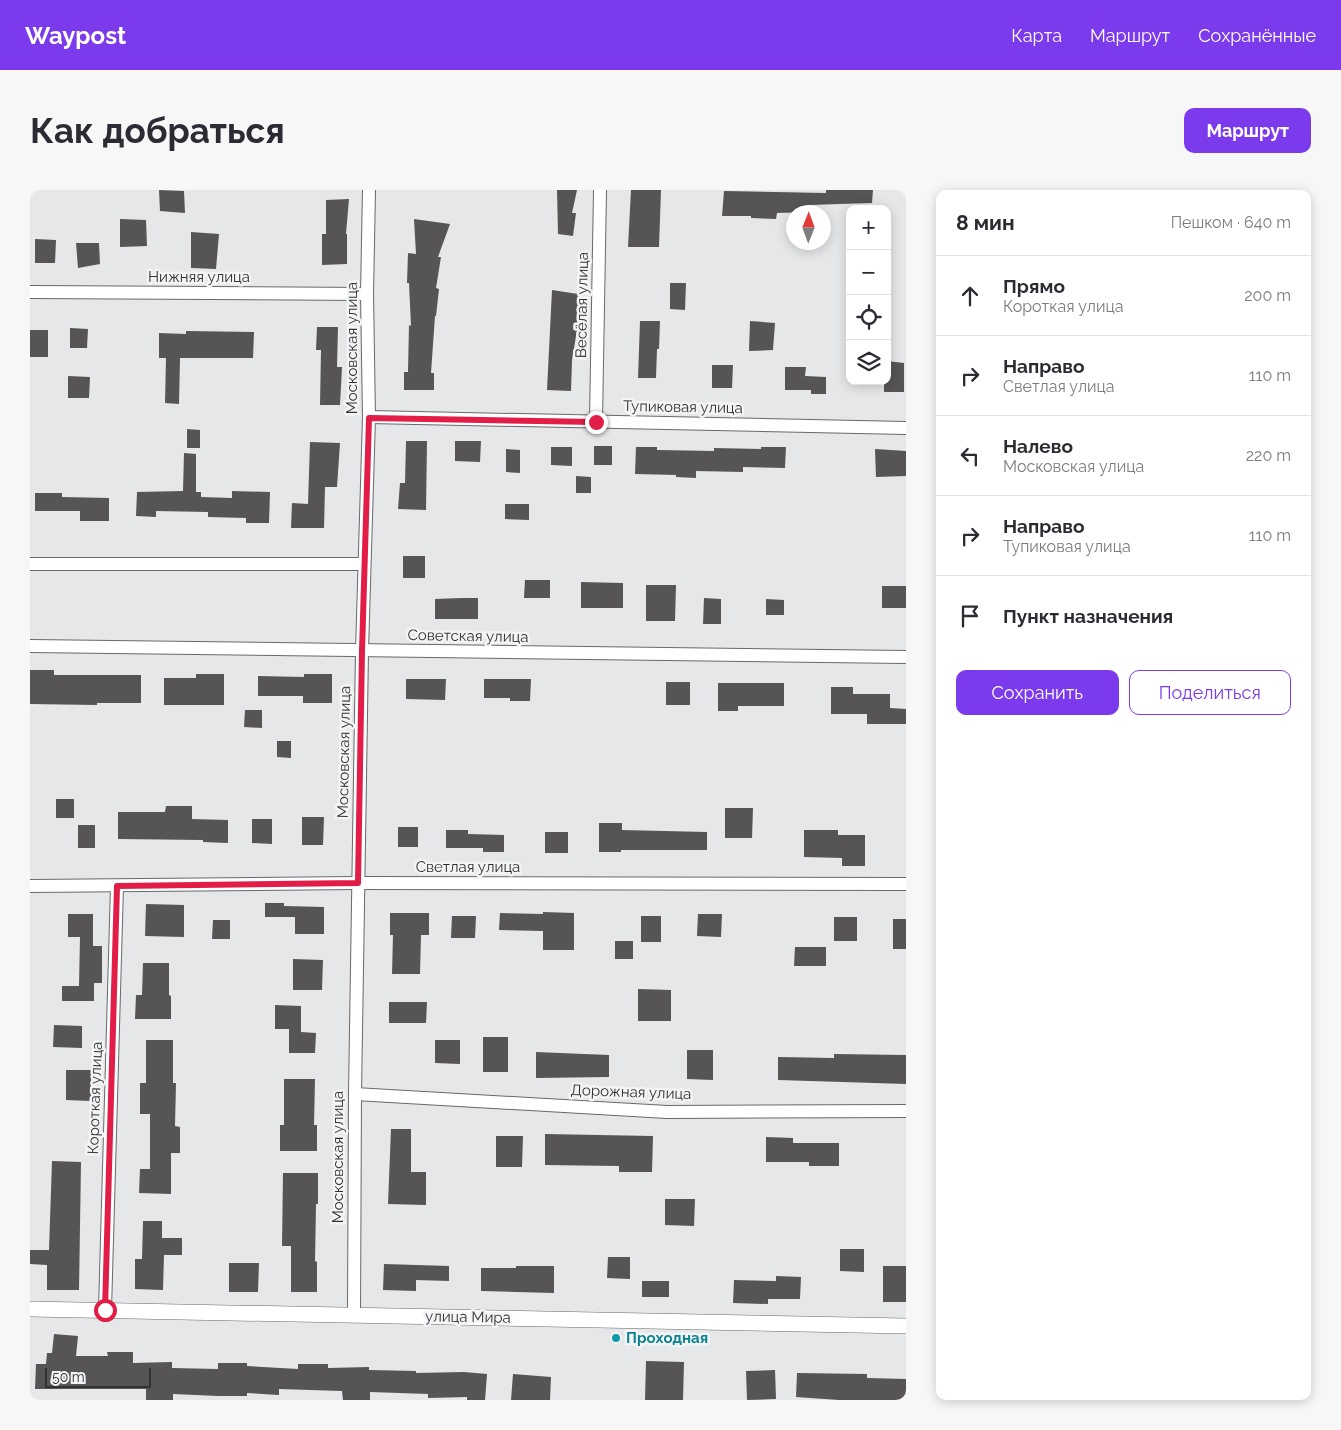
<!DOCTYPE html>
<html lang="ru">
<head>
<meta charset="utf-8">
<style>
  body { margin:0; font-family:Raleway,sans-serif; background:#f7f7f7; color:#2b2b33 }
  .controls { position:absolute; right:15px; top:15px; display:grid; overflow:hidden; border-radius:10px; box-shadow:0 2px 12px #0003 }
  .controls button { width:45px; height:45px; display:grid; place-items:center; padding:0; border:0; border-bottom:1px solid #e1e1e2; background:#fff; color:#2b2b33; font:25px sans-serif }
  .compass { position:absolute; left:756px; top:15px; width:45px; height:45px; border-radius:50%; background:#fff; box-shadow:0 2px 12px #0003; rotate:1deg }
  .scale { position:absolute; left:15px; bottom:12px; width:106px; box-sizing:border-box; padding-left:5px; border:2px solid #323233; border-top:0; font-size:14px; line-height:18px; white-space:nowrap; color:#323233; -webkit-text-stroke:4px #f3f4f6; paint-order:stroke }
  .stop { position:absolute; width:15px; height:15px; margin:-11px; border:4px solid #e11d48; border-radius:50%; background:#fff }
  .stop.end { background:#e11d48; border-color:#fff; box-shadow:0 1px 5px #0008 }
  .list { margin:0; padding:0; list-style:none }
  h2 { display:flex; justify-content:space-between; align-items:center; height:65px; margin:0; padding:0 20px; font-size:21px }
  h2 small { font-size:16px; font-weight:400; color:#7c7c81 }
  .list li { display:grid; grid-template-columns:32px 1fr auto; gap:15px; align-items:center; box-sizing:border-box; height:80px; padding:0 20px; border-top:1px solid #e1e1e2 }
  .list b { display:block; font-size:19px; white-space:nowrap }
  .list p { margin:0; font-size:16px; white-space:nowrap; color:#7c7c81 }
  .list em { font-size:16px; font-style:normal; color:#7c7c81 }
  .actions { display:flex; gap:10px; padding:15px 20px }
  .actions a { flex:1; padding:11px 0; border:1px solid #7c3aed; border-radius:10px; text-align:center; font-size:18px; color:#7c3aed }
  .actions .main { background:#7c3aed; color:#fff }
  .icon { flex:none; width:28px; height:28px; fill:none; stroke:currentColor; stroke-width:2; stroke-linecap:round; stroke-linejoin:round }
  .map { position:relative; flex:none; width:876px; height:1210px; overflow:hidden; border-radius:10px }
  header { display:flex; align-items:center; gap:30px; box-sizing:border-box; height:70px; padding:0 25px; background:#7c3aed; color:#fff }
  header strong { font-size:24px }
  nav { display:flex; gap:28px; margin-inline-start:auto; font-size:18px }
  .intro { display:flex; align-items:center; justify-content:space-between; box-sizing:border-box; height:120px; padding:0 30px }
  h1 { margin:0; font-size:35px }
  .button { padding:12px 22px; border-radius:10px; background:#7c3aed; color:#fff; font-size:18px; font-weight:700 }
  main { display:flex; gap:30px; padding:0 30px }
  aside { flex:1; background:#fff; border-radius:10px; box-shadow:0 2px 12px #0003 }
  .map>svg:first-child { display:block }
  .building { fill:#565455 }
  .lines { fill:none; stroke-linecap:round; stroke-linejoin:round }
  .minor-casing { stroke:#67696a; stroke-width:14 }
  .tertiary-casing { stroke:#67696a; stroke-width:16 }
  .minor { stroke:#fff; stroke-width:12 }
  .tertiary { stroke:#fff; stroke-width:15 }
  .route { stroke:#e11d48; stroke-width:6 }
  .culture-dot { fill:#0f9aa8; stroke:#f3f4f6; stroke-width:2 }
  .labels { text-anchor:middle; stroke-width:5; stroke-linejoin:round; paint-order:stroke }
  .street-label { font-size:15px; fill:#323233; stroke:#f3f4f6 }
  .culture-label { font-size:15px; font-weight:bold; fill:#0d838f; stroke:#f3f4f6; text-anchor:start }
</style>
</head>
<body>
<header>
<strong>Waypost</strong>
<nav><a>Карта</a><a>Маршрут</a><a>Сохранённые</a></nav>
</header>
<div class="intro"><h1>Как добраться</h1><a class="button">Маршрут</a></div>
<main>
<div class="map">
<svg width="876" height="1210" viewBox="0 0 876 1210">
  <rect width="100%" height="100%" fill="#e5e7e9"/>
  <g class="building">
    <polygon points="129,0 154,1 155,23 130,21"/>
    <polygon points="527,0 547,0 542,23 546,23 543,46 528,44"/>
    <polygon points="601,0 631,0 629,57 598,57"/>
    <polygon points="796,0 843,0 842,13 779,15 779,22 747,23 746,29 721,28 721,26 692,26 694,1 796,3"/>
    <polygon points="319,9 316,44 317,44 317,74 292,75 292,44 296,44 296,10"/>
    <polygon points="90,29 116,30 117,56 90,57"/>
    <polygon points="384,29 420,34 408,67 411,67 406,98 409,99 406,126 405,126 401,183 404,183 404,200 374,200 374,182 378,182 379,135 381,136 379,93 377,93 378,63 386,64"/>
    <polygon points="161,42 189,44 186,79 161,78"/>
    <polygon points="5,49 26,50 25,73 5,73"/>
    <polygon points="46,53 69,53 70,74 48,78"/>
    <polygon points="640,93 656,93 655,120 640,119"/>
    <polygon points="522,100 548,104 547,140 542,170 541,201 517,200"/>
    <polygon points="610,131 630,131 629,159 627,159 626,188 608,188"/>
    <polygon points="720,131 745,133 743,160 719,161"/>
    <polygon points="287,137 308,137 307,177 312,177 310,215 290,215 291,160 286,160"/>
    <polygon points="40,138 58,139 57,158 40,158"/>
    <rect x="0" y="140" width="18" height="27"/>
    <polygon points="156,141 224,142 223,168 150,168 149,214 135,213 136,168 129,168 129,143 156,144"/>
    <polygon points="857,171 874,173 874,202 854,202 854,191 857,191"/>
    <polygon points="682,175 703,175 702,198 682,198"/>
    <polygon points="755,177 776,177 775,186 796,187 796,204 781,204 781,200 755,200"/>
    <polygon points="38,186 60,187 59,208 38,208"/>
    <polygon points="157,239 170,240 170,258 157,258"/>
    <polygon points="376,251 397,251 396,320 368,319 370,293 375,293"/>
    <polygon points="425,251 451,251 450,272 425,271"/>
    <polygon points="280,252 310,253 307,297 295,297 294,338 261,338 262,313 278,314"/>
    <rect x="564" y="256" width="18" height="19"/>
    <polygon points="521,257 542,257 542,276 521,275"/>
    <polygon points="606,257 627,257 627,260 684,261 684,258 731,259 731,257 756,257 755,278 713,277 713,282 666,281 666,288 646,287 646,285 605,284"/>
    <polygon points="476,259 490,260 490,283 476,282"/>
    <polygon points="845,259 876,261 876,286 846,287"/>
    <polygon points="154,263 166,264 166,302 171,302 171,307 202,308 202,301 240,302 239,333 216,333 216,328 178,327 178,322 126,321 126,327 106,326 107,302 153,301"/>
    <polygon points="546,286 561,287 561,303 546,303"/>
    <polygon points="5,303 32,303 32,307 79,308 79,331 50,331 50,321 5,321"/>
    <polygon points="475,314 499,314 499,330 475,329"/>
    <rect x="373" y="366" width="22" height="22"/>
    <polygon points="495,390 520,390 520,408 494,408"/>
    <polygon points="551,392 593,393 593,418 551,418"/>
    <polygon points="616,395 646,395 645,431 616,431"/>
    <rect x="852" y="396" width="24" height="22"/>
    <polygon points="431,408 448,408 448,429 405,429 405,409"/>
    <polygon points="674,408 691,409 691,434 673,434"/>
    <polygon points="736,409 754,410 754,425 736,425"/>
    <polygon points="0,480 24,480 24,485 111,485 111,513 67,513 67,515 0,514"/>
    <polygon points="166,484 194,484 194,515 134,515 134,488 166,488"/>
    <polygon points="274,484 302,484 302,513 273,513 273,506 228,506 228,486 274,487"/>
    <polygon points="376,489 416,489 415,510 376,509"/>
    <polygon points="454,489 501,489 500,511 480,511 480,508 454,508"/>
    <rect x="636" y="492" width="24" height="23"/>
    <polygon points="688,493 754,493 754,516 708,516 708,521 688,521"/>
    <polygon points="801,497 823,497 823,504 860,504 860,518 876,519 876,534 837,534 837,524 801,524"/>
    <polygon points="215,520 232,520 232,538 214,537"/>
    <polygon points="247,551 261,551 261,568 247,567"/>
    <rect x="26" y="609" width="18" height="19"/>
    <polygon points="136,616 162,616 162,629 198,630 198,653 173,652 173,650 88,649 88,622 135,622"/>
    <polygon points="695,618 723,618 722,648 695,648"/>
    <polygon points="272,627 294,627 293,655 272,655"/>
    <polygon points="222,629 242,629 242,654 222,653"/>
    <polygon points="569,633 592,633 592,640 677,642 677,660 591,660 591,662 569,662"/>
    <rect x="48" y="635" width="17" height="23"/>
    <rect x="368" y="637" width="20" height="20"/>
    <polygon points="416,640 438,640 438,644 474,645 474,662 453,662 453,658 416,658"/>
    <polygon points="774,640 808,640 808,645 835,645 835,676 812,676 812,668 774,667"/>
    <rect x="515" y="642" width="23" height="21"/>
    <polygon points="235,713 254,713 254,716 294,717 294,744 265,744 265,727 235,727"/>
    <polygon points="116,714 154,715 154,747 115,746"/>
    <polygon points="513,722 544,723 544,760 513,760 513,741 469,740 470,723 513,724"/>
    <polygon points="360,723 399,723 399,745 391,745 390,784 362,784 363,745 360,745"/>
    <polygon points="38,724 63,724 63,756 72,756 72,793 64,793 64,811 32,811 32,796 49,796 50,747 38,747"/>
    <polygon points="668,724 692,724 691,747 667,746"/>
    <polygon points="422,726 446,726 445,748 421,748"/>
    <rect x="611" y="726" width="20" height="26"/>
    <rect x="804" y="727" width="23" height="24"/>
    <rect x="863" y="729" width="13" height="30"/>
    <polygon points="183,730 200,730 200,749 182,749"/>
    <rect x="585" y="751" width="18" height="18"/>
    <polygon points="765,757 796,757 796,776 764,776"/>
    <polygon points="263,769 293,770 292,800 263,800"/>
    <polygon points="113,773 139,773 139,805 141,806 141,829 105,829 106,805 112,805"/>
    <polygon points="608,799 641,800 641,831 608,831"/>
    <polygon points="359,812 397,812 396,833 359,833"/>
    <polygon points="245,815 271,816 271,842 286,843 285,863 259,863 259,839 245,839"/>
    <polygon points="24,835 52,836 52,858 23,857"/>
    <rect x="453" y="847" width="25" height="35"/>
    <polygon points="116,850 143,850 143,893 146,893 145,936 150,937 150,963 141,963 141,1004 109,1003 110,979 120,979 120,924 110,924 110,893 116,893"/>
    <polygon points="405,850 430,850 430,874 405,873"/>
    <polygon points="657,860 683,860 683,890 657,889"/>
    <polygon points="506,862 579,865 579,887 506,888"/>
    <polygon points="804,864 876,865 876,894 748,890 748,867 804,868"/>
    <polygon points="36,880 61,880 61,911 36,910"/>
    <polygon points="254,889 285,889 284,935 287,935 287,961 250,961 250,935 254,935"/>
    <polygon points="361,939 381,939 381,982 396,982 396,1015 358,1014"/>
    <polygon points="515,944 623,946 622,982 589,982 589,976 515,975"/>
    <polygon points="466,946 493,946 492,977 466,977"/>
    <polygon points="736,947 763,948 763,953 809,953 809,976 779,976 779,972 736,972"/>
    <polygon points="22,971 51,972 49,1100 17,1100 17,1075 0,1074 0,1060 19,1060"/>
    <polygon points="253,983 288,983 288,1014 286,1014 285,1071 287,1072 287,1102 261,1102 261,1056 252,1056"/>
    <polygon points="635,1009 665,1009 664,1036 635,1035"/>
    <polygon points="113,1031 132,1031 132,1048 152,1048 152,1065 134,1065 133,1100 105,1099 105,1069 112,1069"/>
    <polygon points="810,1059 834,1059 834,1082 810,1081"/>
    <polygon points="578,1067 600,1067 600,1089 577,1088"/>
    <polygon points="199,1073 229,1073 228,1102 199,1102"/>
    <polygon points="354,1074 419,1076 419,1091 386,1090 386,1101 353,1100"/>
    <polygon points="486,1076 524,1076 524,1103 451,1101 451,1078 486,1078"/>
    <rect x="853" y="1076" width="23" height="36"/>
    <polygon points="746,1086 771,1087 770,1109 738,1109 738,1114 703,1113 704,1090 746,1091"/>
    <rect x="612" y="1091" width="27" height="16"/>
    <polygon points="24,1144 48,1146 46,1166 78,1166 77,1162 103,1162 103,1173 142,1172 142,1178 188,1179 188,1173 217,1173 217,1176 268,1179 268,1174 298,1174 298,1178 339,1177 339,1180 386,1181 386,1183 434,1182 457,1184 455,1210 437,1210 437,1207 398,1208 398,1204 340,1202 340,1210 313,1210 312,1201 249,1199 249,1205 217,1203 217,1206 188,1206 143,1204 143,1210 116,1210 116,1199 5,1199 6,1174 16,1174 17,1163 22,1163"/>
    <polygon points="616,1171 654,1172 653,1210 615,1210"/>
    <polygon points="745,1180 746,1209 717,1210 716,1181"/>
    <polygon points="767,1183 837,1184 837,1188 876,1189 876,1210 809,1210 766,1207"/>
    <polygon points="483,1184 521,1187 520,1210 481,1210"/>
  </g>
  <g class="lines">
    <defs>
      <g id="minor">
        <polyline points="0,102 337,104"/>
        <polyline points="339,227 876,238"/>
        <polyline points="566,231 570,0"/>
        <polyline points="0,374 334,374"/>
        <polyline points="0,456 876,467"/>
        <polyline points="0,696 328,693 876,694"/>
        <polyline points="325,904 637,922 876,921"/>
        <polyline points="75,1120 87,696"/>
        <polyline points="324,1125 325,904 332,461 339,227 337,104 339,0"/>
      </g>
      <polyline id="tertiary" points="0,1119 876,1136"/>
    </defs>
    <use href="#minor" class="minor-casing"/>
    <use href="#tertiary" class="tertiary-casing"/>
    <use href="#minor" class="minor"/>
    <use href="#tertiary" class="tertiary"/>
  </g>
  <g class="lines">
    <polyline class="route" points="75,1120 87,696 328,693 332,461 339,228 566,232"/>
  </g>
  <circle class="culture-dot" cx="586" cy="1148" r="5"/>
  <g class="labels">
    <g class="street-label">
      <text x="169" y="92">Нижняя улица</text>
      <text transform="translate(552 115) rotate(-89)" y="5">Весёлая улица</text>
      <text transform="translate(322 158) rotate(-90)" y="5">Московская улица</text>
      <text transform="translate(653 217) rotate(1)" y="5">Тупиковая улица</text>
      <text transform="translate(438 446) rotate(1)" y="5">Советская улица</text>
      <text transform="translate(314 562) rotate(-89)" y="5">Московская улица</text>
      <text x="438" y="682">Светлая улица</text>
      <text transform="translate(601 902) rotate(2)" y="5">Дорожная улица</text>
      <text transform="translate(65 908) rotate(-88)" y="5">Короткая улица</text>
      <text transform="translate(308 967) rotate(-90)" y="5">Московская улица</text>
      <text transform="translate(438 1127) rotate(1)" y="5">улица Мира</text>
    </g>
    <g class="culture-label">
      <text x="596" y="1153">Проходная</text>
    </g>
  </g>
</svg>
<div class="controls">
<button>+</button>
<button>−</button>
<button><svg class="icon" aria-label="locate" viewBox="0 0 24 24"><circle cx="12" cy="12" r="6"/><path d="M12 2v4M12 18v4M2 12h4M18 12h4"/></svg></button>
<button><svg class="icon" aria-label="layers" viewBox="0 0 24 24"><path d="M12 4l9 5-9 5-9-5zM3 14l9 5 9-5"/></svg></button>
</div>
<svg class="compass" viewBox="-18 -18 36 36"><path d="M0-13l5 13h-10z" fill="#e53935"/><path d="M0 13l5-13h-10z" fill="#7c7c81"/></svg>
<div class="scale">50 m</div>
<div class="stop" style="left:75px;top:1120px"></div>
<div class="stop end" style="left:566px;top:232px"></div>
</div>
<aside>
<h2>8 мин<small>Пешком · 640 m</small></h2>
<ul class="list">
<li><svg class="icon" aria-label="ahead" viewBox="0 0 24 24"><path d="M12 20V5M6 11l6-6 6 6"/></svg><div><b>Прямо</b><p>Короткая улица</p></div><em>200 m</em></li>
<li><svg class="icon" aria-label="right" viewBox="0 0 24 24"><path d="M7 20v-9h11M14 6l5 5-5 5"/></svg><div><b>Направо</b><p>Светлая улица</p></div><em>110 m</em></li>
<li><svg class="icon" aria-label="left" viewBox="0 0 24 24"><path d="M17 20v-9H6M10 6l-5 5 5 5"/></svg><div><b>Налево</b><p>Московская улица</p></div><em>220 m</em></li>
<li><svg class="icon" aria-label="right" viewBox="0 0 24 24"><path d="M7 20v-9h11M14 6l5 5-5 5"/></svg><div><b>Направо</b><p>Тупиковая улица</p></div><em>110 m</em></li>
<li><svg class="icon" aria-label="arrive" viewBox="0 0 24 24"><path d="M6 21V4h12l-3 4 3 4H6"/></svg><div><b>Пункт назначения</b></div></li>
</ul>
<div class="actions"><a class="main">Сохранить</a><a>Поделиться</a></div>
</aside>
</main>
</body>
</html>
